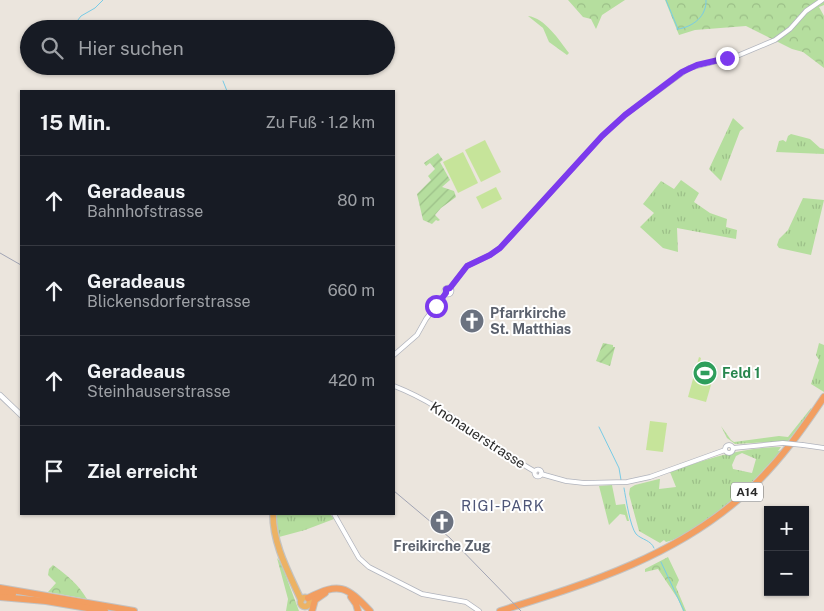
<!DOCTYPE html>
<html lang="de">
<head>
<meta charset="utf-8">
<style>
  body { margin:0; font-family:"Public Sans",sans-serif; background:#242831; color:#f1f3f6 }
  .controls { position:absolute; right:15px; bottom:15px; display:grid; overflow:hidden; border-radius:0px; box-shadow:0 1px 4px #0004 }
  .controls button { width:45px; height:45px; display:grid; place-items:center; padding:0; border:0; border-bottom:1px solid #363941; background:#171b24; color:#f1f3f6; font:25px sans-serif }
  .stop { position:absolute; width:15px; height:15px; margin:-11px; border:4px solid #7c3aed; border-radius:50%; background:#fff }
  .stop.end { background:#7c3aed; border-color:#fff; box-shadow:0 1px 5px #0008 }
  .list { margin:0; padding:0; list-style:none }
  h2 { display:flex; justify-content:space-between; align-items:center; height:65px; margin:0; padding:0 20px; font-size:21px }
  h2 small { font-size:16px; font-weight:400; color:#9ea1a6 }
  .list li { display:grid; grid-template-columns:32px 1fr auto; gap:15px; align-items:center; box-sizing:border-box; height:90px; padding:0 20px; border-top:1px solid #363941 }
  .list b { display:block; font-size:19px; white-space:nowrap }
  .list p { margin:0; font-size:16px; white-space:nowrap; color:#9ea1a6 }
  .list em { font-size:16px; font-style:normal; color:#9ea1a6 }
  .icon { flex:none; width:28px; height:28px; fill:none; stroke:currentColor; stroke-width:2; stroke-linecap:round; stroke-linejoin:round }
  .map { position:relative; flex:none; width:824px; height:611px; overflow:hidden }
  .search { position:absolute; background:#171b24; box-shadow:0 1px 4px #0004; left:20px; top:20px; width:375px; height:55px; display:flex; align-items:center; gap:12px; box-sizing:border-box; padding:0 18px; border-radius:28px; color:#9ea1a6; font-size:19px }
  .panel { position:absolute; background:#171b24; box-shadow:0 1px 4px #0004; left:20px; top:90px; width:375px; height:425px; border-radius:0px }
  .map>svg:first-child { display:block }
  .grass { fill:url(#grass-tufts); fill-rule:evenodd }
  .forest { fill:url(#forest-crowns) }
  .garden { fill:url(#garden-furrows) }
  .pitch { fill:#c6e49a }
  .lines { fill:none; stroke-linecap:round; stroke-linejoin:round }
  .stream { stroke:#78cbe6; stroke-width:1 }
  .tertiary-casing { stroke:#b1b4bd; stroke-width:5.5 }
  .secondary-casing { stroke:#b1b4bd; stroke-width:6 }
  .trunk-casing { stroke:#c3c3c3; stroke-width:8 }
  .motorway-casing { stroke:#c3c3c3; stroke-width:8 }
  .tertiary { stroke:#fff; stroke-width:4 }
  .secondary { stroke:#fff; stroke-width:4.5 }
  .trunk { stroke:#ecb264; stroke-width:5.5 }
  .motorway { stroke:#f29e61; stroke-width:6 }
  .rail { stroke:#a1a4b3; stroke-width:1 }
  .tertiary-bridge-casing { stroke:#b1b4bd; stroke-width:5.5; stroke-linecap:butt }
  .tertiary-bridge { stroke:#fff; stroke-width:4 }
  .route { stroke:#7c3aed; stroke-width:6 }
  .labels { text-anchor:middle; stroke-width:4; stroke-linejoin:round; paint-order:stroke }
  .shield { fill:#fff; stroke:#6a6a6a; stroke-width:1 }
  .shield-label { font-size:12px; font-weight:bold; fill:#2a2a2a }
  .worship-label { font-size:14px; font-weight:bold; fill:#5b616d; stroke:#fff; text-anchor:start }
  .leisure-label { font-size:14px; font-weight:bold; fill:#27864d; stroke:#fff; text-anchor:start }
  .street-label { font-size:14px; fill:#2a2a2a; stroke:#fff }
  .neighbourhood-label { font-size:15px; letter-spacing:1px; fill:#4e5678; stroke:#fff }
</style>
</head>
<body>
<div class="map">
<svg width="824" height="611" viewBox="0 0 824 611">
  <defs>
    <pattern id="grass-tufts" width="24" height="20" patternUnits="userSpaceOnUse" patternTransform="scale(1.25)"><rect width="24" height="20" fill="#b5de9e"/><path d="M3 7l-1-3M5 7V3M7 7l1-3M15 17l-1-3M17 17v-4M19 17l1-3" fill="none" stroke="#9cbf88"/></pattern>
    <pattern id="forest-crowns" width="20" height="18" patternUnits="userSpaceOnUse" patternTransform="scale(1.25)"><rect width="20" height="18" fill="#b5de9e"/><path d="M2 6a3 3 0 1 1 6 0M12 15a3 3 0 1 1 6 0" fill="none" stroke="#9cbf88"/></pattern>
    <pattern id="garden-furrows" width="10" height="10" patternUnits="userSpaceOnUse" patternTransform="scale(1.25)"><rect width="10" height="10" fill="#b5de9e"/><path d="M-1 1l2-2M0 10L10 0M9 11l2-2" fill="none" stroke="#9cbf88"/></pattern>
  </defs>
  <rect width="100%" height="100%" fill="#ebe5dd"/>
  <g class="grass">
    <polygon points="733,118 744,128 740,131 721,181 709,169"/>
    <polygon points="791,134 810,139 820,148 824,149 824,154 776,152 779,141 783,140 786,142 788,136"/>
    <polygon points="681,180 699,193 694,202 710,213 727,219 726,227 737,230 736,239 677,228 678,252 663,248 640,227 654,213 643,204 661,181 674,189"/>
    <polygon points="803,198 824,200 811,255 779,248 777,245 779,239 788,230"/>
    <polygon points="819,343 824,345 824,392 811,384 819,360 816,355"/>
    <polygon points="811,408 812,410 788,441 735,444 727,438 721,426 731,440 734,442 779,436 788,437"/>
    <path d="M781 447 778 451 782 450C756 479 730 505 697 526 687 533 678 539 666 542L664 540 660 543 639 531 629 494 630 488 635 485 659 479H660L659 489 676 487 670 472C706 459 743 447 781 447ZM742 453 756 459 752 473 733 469 732 465 736 456Z"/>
    <polygon points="612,485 616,505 625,504 629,521 627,521 625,515 620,514 609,525 599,486"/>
    <polygon points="276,514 330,514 334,519 305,530 279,537 276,519"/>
  </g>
  <g class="forest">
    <polygon points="568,0 625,0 602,15 596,29 591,19 583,17"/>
    <polygon points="665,0 824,0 824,5 819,7 824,16 824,68 803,52 792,49 746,26 695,30 679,35"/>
    <path d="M528 16C545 18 559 40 569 53L567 55 549 42 543 28Z"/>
    <polygon points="668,557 679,580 676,587 686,611 683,611 678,599 658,569 645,572 645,569"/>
    <polygon points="277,558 281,563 299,611 286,611 288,599"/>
    <path d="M53 565C67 575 78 584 87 599L48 592 56 583 48 575 49 569Z"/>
  </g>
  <g class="garden">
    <polygon points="438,153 443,160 440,162 450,180 442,187 454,191 456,197 441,208 435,215 440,220 438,221 436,220 432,224 423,220 417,194 431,180 428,176 435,169 430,163 426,166 424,163"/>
    <polygon points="603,343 613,345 613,347 615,347 610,366 596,361"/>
  </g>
  <g class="pitch">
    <polygon points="485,140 501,172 481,182 465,150"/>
    <polygon points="463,152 478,183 458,193 443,162"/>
    <polygon points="496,187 502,199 482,209 476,197"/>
    <polygon points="699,357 701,358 699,366 715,371 706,402 688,397"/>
    <polygon points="650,421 667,423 663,452 646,450"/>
  </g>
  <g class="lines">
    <g class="stream">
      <polyline points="666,0 678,29 677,29"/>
      <polyline points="71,29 81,16 95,8 103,0"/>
      <path d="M678 29C693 27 707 16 706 0"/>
      <polyline points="223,81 227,91"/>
      <polyline points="599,427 619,468 621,480"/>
      <path d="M624 488C626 499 630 526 636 534 642 540 651 540 654 548"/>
      <polyline points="661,562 684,611"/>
    </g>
    <defs>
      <g id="tertiary">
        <circle cx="448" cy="291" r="3.5"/>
        <polyline points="450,288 467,266 490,255 500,248 602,136 625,115 689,68 737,56 775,40 790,29 806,11 822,0"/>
        <polyline points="394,355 417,335 426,319 446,293"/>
        <path d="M394 386C446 406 486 444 534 471"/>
        <polyline points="803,445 824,448"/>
        <circle cx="729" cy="449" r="4"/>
        <polyline points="733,448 783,443"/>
        <circle cx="538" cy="473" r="3.5"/>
        <polyline points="541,474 566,481 584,483 627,482 650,477 725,450"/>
        <polyline points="334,514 359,558 369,567 422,594 466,602 479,611"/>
      </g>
      <polyline id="secondary" points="0,395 21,415"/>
      <g id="trunk">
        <path d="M273 514C273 545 289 573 301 600"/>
        <circle cx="305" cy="602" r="4.5"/>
      </g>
      <g id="motorway">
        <polyline points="0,588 134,611"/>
        <polyline points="0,592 13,594"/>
        <polyline points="0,597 46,601 105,611"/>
        <polyline points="351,597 356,604 358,611"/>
        <path d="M308 598C340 582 346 586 370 611"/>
        <polyline points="312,611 315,600 325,593"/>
        <path d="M500 611C590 583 680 555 750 489 779 462 802 430 824 397"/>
      </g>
    </defs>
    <use href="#tertiary" class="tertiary-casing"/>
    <use href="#secondary" class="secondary-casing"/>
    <use href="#trunk" class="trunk-casing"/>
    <use href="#motorway" class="motorway-casing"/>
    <use href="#tertiary" class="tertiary"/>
    <use href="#secondary" class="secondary"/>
    <use href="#trunk" class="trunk"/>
    <use href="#motorway" class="motorway"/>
    <g class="rail">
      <polyline points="0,253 21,265"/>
      <polyline points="394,491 450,538 521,611"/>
    </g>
    <defs>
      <polyline id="tertiary-bridge" points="783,443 803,445"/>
    </defs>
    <use href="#tertiary-bridge" class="tertiary-bridge-casing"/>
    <use href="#tertiary-bridge" class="tertiary-bridge"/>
  </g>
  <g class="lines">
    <polyline class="route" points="436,306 446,293 446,289 450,288 467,266 490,255 500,248 602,136 625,115 682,72 697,65 727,58"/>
  </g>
  <defs>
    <symbol id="church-disc" viewBox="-11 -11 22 22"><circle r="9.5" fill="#6b7280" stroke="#fff"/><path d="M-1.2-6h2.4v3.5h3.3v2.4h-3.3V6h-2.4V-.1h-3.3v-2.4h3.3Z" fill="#fff"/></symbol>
    <symbol id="stadium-disc" viewBox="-11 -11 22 22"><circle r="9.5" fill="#2e9e5b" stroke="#fff"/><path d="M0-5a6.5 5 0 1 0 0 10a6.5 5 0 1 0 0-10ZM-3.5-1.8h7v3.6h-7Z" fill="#fff"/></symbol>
  </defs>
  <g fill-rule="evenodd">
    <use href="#church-disc" x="458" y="307" width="28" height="28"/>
    <use href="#stadium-disc" x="691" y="359" width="28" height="28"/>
    <use href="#church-disc" x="428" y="508" width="28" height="28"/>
  </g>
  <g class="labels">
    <rect class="shield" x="731" y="482.5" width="32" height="19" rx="4"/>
    <g class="shield-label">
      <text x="747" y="496">A14</text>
    </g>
    <g class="worship-label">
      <text x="490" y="318">Pfarrkirche<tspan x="490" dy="16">St. Matthias</tspan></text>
      <text x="442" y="551" text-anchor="middle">Freikirche Zug</text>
    </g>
    <g class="leisure-label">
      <text x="722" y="378">Feld 1</text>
    </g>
    <g class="street-label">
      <text transform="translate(478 435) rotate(33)" y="5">Knonauerstrasse</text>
    </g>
    <g class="neighbourhood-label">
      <text x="503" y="511">RIGI-PARK</text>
    </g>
  </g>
</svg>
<div class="controls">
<button>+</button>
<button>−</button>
</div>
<div class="stop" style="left:436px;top:306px"></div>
<div class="stop end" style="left:727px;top:58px"></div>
<div class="search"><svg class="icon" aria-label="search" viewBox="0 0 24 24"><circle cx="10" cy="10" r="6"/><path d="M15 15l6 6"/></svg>Hier suchen</div>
<section class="panel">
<h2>15 Min.<small>Zu Fuß · 1.2 km</small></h2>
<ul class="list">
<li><svg class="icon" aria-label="ahead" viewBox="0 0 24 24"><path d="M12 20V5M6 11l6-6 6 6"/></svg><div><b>Geradeaus</b><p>Bahnhofstrasse</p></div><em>80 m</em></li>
<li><svg class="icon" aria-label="ahead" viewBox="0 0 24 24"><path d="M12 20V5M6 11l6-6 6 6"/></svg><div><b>Geradeaus</b><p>Blickensdorferstrasse</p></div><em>660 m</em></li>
<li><svg class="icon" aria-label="ahead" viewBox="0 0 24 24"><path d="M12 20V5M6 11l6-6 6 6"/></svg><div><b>Geradeaus</b><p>Steinhauserstrasse</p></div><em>420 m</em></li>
<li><svg class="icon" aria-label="arrive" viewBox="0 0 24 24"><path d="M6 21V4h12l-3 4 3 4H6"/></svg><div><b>Ziel erreicht</b></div></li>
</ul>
</section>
</div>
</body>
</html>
